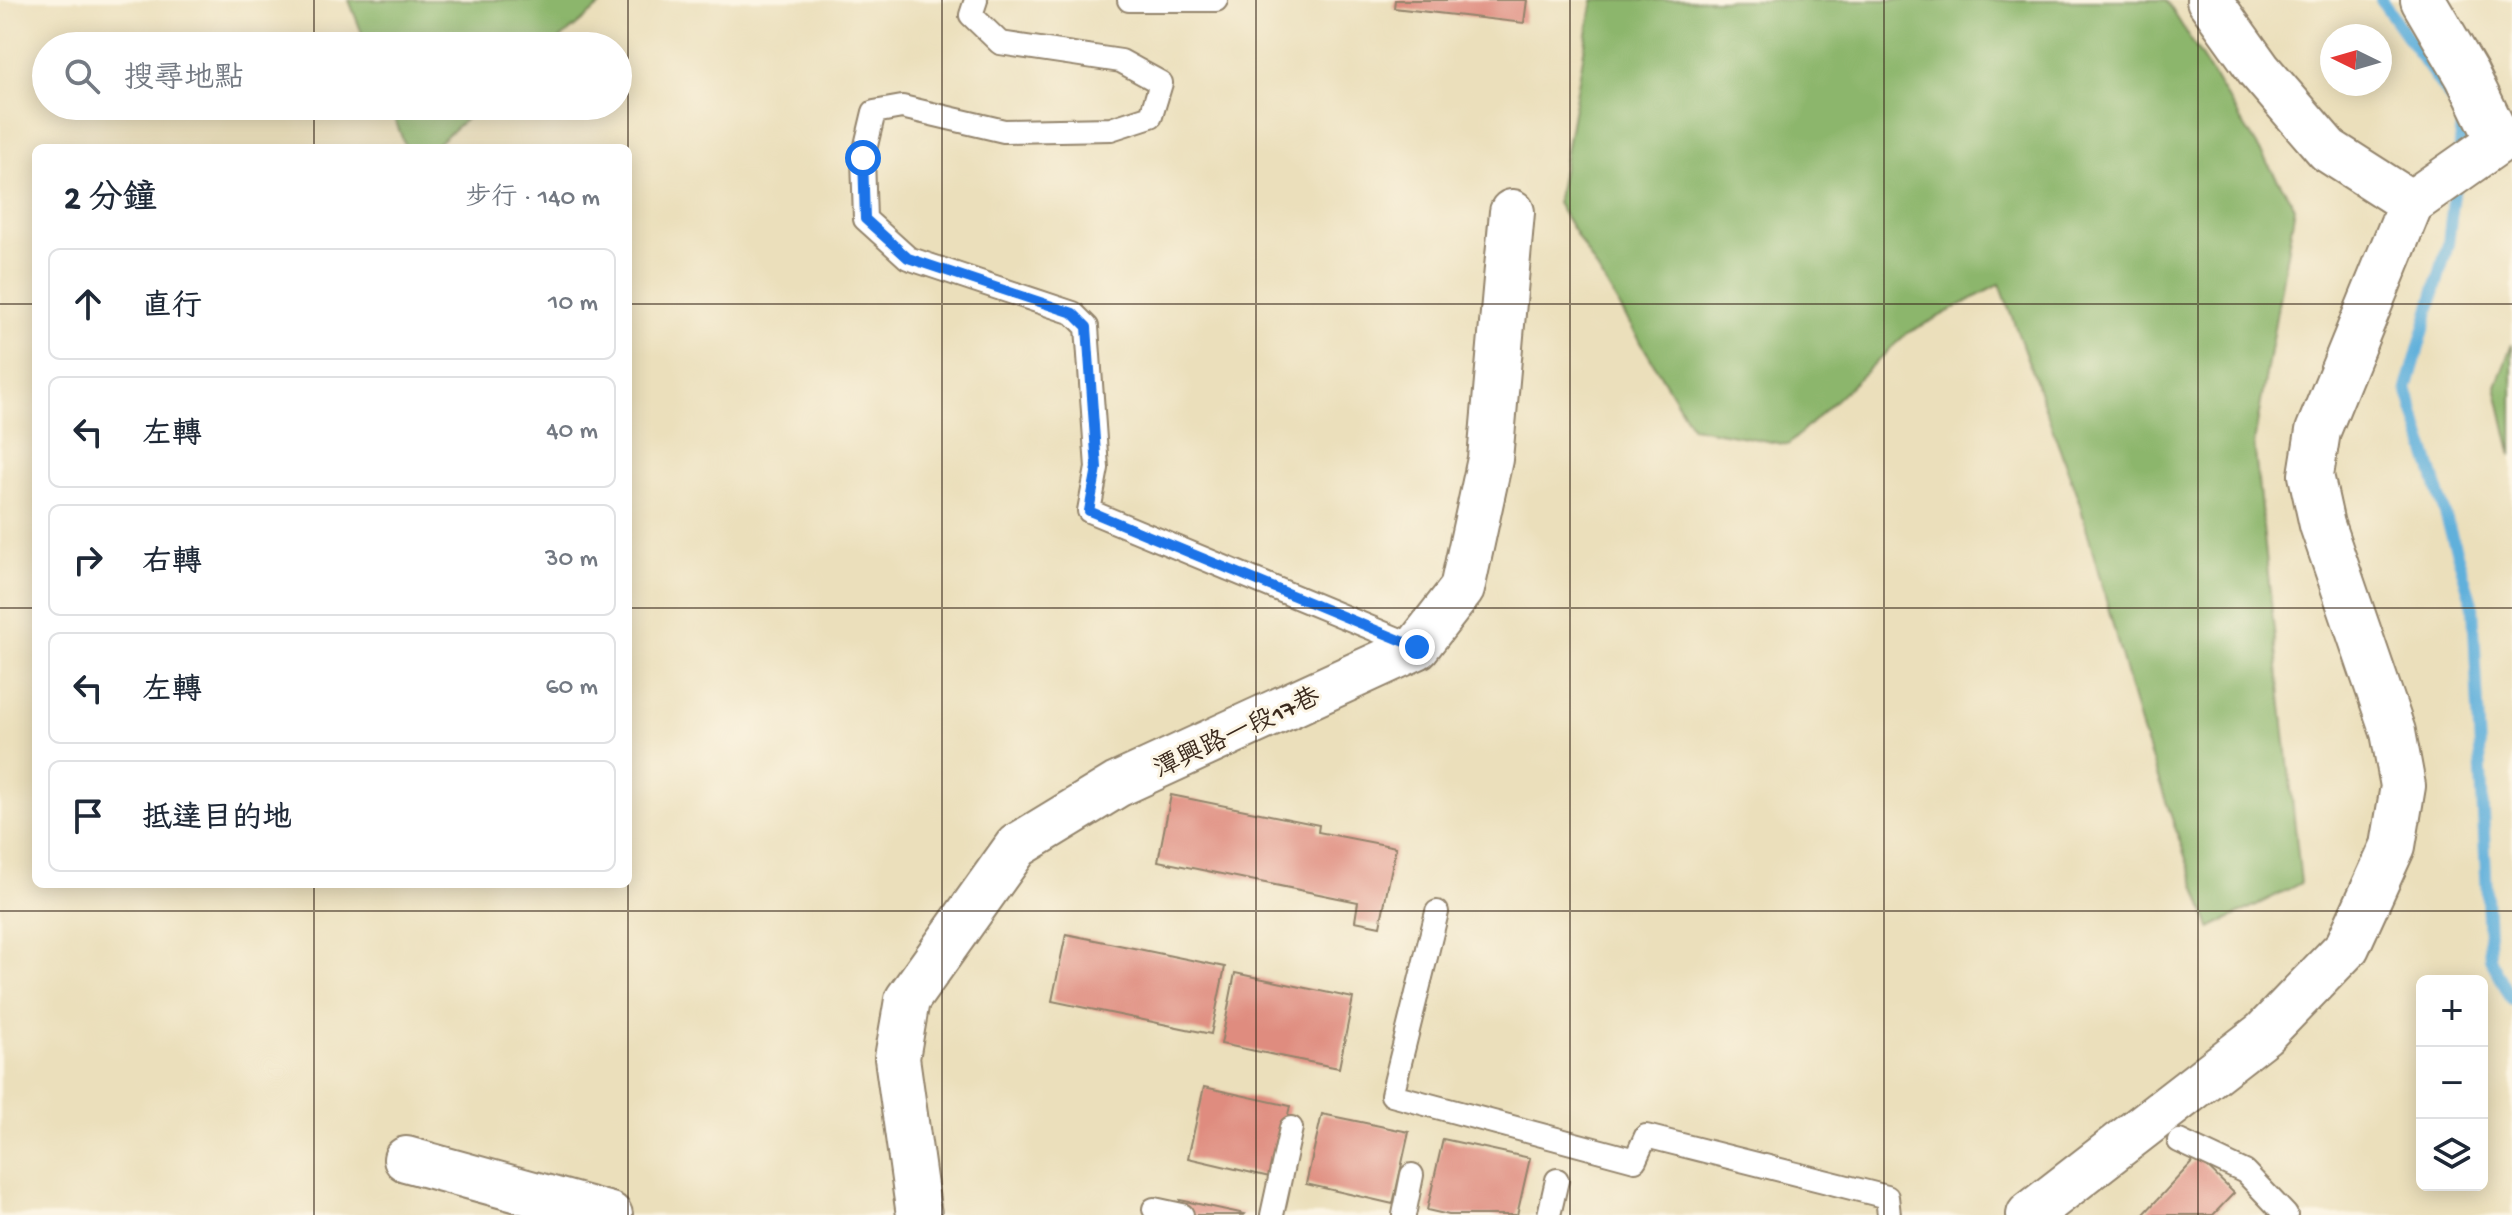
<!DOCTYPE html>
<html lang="zh-TW">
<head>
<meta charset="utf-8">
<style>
  body { margin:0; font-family:"Gochi Hand","LXGW WenKai TC",sans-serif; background:#f6f6f7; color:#1f2937 }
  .controls { position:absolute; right:24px; bottom:24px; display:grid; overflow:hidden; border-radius:12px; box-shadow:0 4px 20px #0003 }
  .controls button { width:72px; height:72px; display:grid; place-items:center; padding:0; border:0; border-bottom:2px solid #e0e1e3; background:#fff; color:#1f2937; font:40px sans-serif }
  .compass { position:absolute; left:2320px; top:24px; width:72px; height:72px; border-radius:50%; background:#fff; box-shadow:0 4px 20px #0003; rotate:275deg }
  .stop { position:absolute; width:24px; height:24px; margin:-18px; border:6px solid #1a73e8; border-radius:50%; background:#fff }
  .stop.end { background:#1a73e8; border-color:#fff; box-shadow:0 2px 8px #0008 }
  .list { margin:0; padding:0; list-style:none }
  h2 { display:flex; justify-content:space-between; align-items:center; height:104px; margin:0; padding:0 32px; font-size:34px }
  h2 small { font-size:26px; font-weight:400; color:#747a83 }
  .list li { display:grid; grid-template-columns:52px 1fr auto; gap:24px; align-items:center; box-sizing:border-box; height:112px; margin:0 16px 16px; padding:0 16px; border:2px solid #e0e1e3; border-radius:12px }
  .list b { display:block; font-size:30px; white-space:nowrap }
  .list em { font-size:26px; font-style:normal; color:#747a83 }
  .icon { flex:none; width:44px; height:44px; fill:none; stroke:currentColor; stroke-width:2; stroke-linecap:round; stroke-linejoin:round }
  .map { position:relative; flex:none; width:2512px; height:1215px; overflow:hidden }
  .search { position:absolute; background:#fff; box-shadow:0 4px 20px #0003; left:32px; top:32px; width:600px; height:88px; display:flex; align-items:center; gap:20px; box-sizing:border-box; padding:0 28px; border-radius:44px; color:#747a83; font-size:30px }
  .panel { position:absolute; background:#fff; box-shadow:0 4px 20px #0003; left:32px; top:144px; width:600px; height:744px; border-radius:12px }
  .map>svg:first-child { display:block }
  .forest { fill:#8cb66c; stroke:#647045; stroke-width:2 }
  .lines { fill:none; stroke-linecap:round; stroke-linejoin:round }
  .stream { stroke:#60b0db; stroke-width:12 }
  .building { fill:#df8c7f }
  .service-casing { stroke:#93846c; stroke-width:26 }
  .minor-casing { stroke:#93846c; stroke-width:48 }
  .service { stroke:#fff; stroke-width:22 }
  .minor { stroke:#fff; stroke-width:44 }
  .route { stroke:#1a73e8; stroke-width:10 }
  .grid { fill:none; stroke:#3b2a1e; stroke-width:2; stroke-opacity:0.55 }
  .labels { text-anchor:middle; stroke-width:6; stroke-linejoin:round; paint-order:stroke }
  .street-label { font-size:26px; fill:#3b2a1e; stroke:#fcf5e5 }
</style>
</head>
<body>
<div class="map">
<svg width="2512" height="1215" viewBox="0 0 2512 1215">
  <rect width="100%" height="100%" fill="#fcf5e5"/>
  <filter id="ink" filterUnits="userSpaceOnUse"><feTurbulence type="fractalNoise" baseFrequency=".0125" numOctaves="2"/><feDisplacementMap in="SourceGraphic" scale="16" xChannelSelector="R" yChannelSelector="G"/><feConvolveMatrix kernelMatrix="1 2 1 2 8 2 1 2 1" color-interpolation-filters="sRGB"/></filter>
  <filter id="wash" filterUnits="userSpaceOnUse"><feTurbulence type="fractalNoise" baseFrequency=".006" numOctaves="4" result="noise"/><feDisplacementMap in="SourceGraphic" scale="32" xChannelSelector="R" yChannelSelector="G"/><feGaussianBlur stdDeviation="1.8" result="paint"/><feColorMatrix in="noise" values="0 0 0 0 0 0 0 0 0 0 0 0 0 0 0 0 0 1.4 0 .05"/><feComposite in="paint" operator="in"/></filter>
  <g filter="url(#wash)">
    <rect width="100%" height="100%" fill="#ebdfbb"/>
    <g class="forest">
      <polygon points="349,0 607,0 552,46 367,46"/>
      <polygon points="1593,0 2166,0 2295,207 2254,443 2301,883 2210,928 2142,732 2079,501 2000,284 1906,334 1788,445 1692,427 1557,203"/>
      <polygon points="390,106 481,106 432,148 406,148"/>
      <polygon points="2512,344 2512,456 2496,386"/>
    </g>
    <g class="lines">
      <g class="stream">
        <polyline points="2381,0 2463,116 2459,154"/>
        <polyline points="2455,185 2448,244 2407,389 2473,606 2490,958 2512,1000"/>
      </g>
    </g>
    <g id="blocks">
      <g class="building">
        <polygon points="1395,0 1527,0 1524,23 1394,8"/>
        <polygon points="1171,795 1319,825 1318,832 1396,847 1380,926 1355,921 1358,902 1158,861"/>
        <polygon points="1066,934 1225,967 1211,1034 1052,1001"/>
        <polygon points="1235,973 1353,998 1339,1068 1221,1044"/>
        <polygon points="1204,1087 1290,1106 1274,1178 1188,1158"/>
        <polygon points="1322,1114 1409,1132 1393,1204 1306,1184"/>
        <polygon points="1443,1139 1530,1158 1517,1215 1449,1215 1427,1210"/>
        <polygon points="2197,1157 2234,1193 2213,1215 2143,1215"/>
        <polygon points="1180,1200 1245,1214 1244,1215 1177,1215"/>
      </g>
    </g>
  </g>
  <g filter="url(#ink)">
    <use href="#blocks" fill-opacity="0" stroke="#93846c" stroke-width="2"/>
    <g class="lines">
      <defs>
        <g id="service">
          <polyline points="976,0 971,15 1000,43 1121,61 1161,83 1151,116 1111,129 1004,131 902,107 874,112 863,158 865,219 908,258 1073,313 1087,327 1097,468 1089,511 1417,647"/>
          <polyline points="1129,0 1216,0"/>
          <polyline points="1437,912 1392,1095 1635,1160 1646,1136 1887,1197 1889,1215"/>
          <polyline points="2179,1141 2245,1172 2286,1215"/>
          <polyline points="1154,1209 1182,1215"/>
          <polyline points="1272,1215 1291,1128"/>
          <polyline points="1404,1215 1412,1175"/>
          <polyline points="1549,1215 1557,1180"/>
        </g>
        <g id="minor">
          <polyline points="2209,0 2259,70 2328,150 2411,203"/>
          <polyline points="2411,203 2499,141 2467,75 2423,0"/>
          <polyline points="406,1159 610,1215"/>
          <polyline points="919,1215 897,1058 907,1000 1017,846 1117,785 1417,647 1462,589 1490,459 1512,212"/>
          <polyline points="2029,1215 2264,1033 2347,947 2393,846 2403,786 2393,732 2322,525 2311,475 2318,431 2411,203"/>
        </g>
      </defs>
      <use href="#service" class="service-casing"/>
      <use href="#minor" class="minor-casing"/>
      <use href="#service" class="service"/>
      <use href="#minor" class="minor"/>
    </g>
  </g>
  <g class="lines" filter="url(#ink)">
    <polyline class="route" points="863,158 865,219 908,258 1073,313 1087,327 1097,468 1089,511 1417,647"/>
  </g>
  <path class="grid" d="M314 0V46M628 0V148M942 0V1215M1256 0V1215M1570 0V1215M1884 0V1215M2198 0V1215M314 106V148M628 148V884M0 304H36M628 304H2512M0 608H36M628 608H2512M314 884V1215M628 884V1215M0 911H2512"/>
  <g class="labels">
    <g class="street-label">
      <text transform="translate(1236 731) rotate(-25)" y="9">潭興路一段17巷</text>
    </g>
  </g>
</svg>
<div class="controls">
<button>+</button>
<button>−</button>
<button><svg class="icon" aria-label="layers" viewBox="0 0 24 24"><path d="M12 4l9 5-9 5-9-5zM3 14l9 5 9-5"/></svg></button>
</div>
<svg class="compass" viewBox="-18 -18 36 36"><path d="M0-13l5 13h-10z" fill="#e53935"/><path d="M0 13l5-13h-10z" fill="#747a83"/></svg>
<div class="stop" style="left:863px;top:158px"></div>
<div class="stop end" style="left:1417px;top:647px"></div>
<div class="search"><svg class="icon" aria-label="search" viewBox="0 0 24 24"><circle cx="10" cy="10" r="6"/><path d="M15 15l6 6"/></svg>搜尋地點</div>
<section class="panel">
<h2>2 分鐘<small>步行 · 140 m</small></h2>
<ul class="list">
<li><svg class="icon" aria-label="ahead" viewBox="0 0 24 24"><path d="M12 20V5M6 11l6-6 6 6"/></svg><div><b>直行</b></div><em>10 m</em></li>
<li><svg class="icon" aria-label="left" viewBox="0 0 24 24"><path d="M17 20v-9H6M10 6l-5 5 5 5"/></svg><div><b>左轉</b></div><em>40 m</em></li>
<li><svg class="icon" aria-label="right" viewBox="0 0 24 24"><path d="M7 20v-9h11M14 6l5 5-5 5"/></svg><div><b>右轉</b></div><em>30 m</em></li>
<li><svg class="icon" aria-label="left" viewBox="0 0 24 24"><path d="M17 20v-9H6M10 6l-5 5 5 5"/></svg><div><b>左轉</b></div><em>60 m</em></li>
<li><svg class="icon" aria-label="arrive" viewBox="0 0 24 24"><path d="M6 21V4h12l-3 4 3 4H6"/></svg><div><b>抵達目的地</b></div></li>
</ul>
</section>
</div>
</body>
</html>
